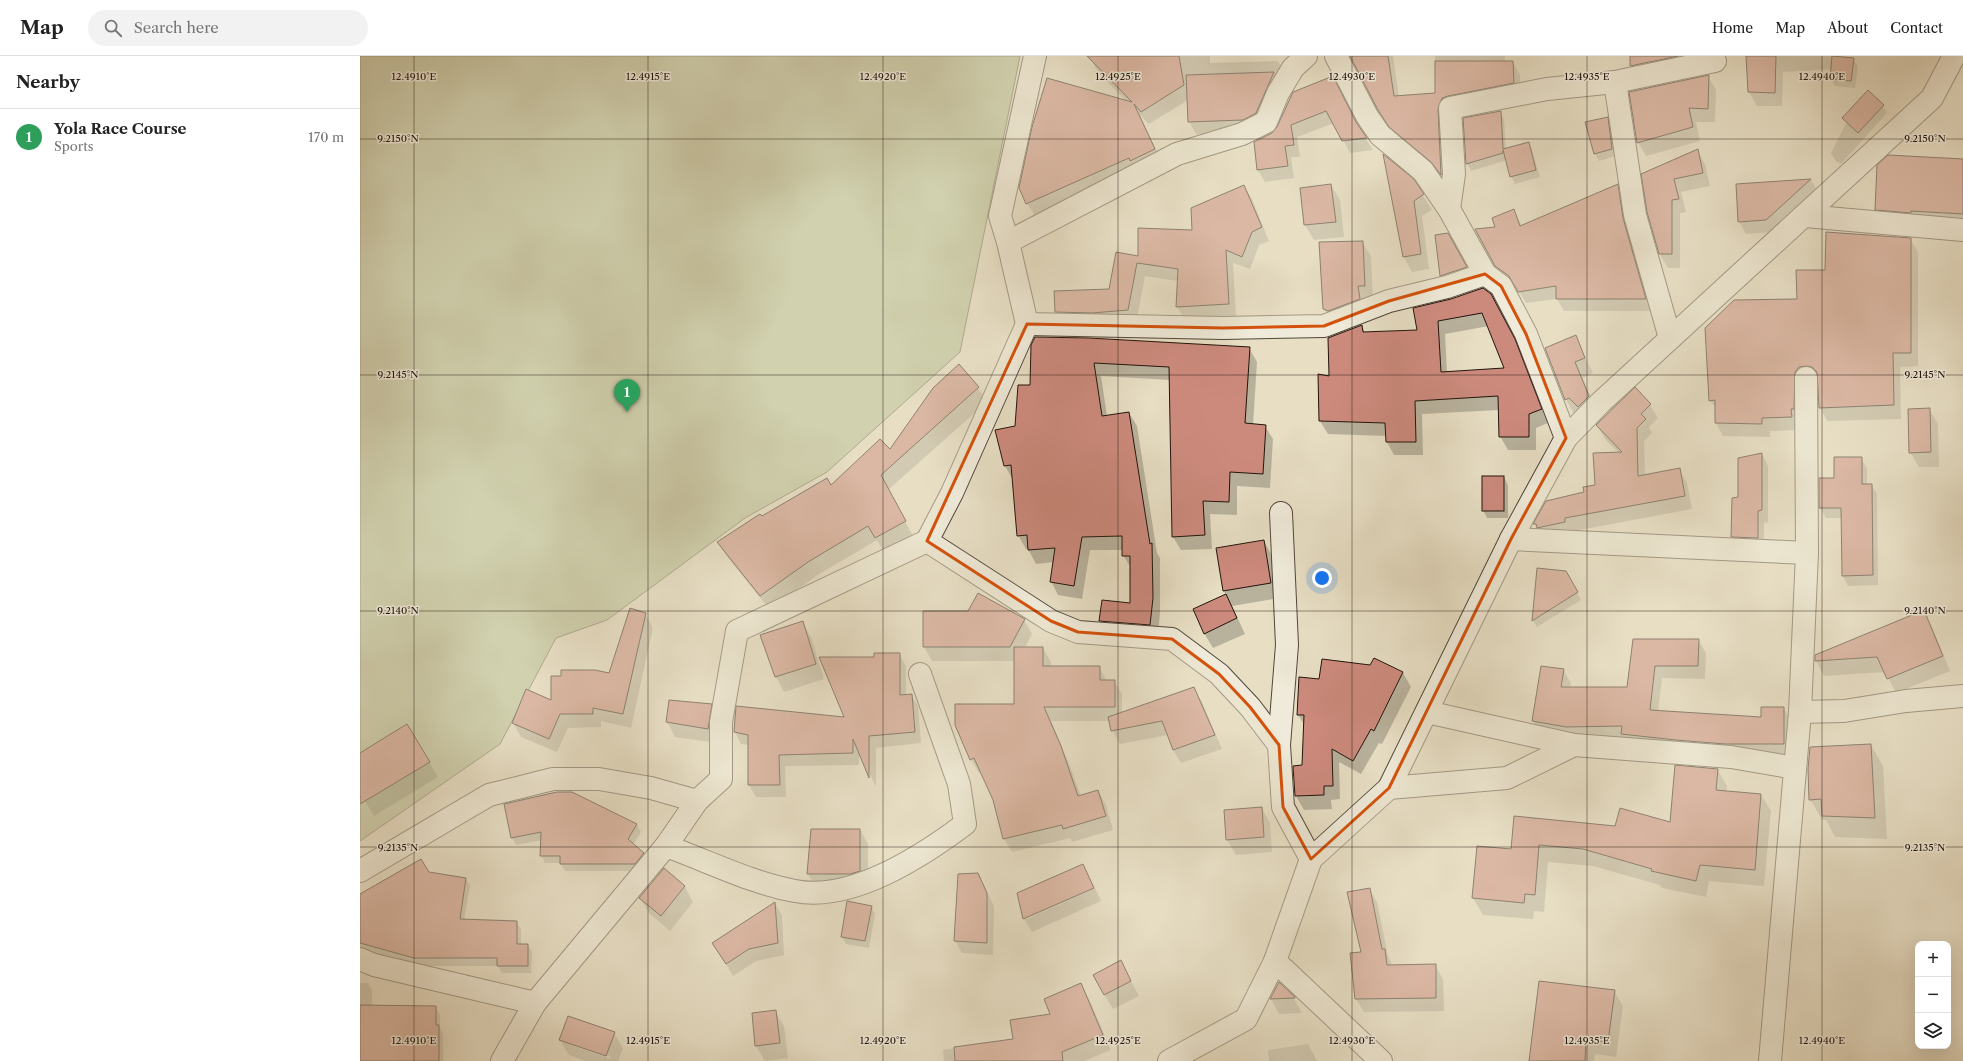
<!DOCTYPE html>
<html lang="en">
<head>
<meta charset="utf-8">
<style>
  body { margin:0; font-family:"Libre Caslon Text",serif; background:#f2f2f2; color:#222 }
  .controls { position:absolute; right:12px; bottom:12px; display:grid; overflow:hidden; border-radius:8px; box-shadow:0 4px 16px #0002 }
  .controls button { width:36px; height:36px; display:grid; place-items:center; padding:0; border:0; border-bottom:1px solid #e0e0e0; background:#fff; color:#222; font:20px sans-serif }
  .you { position:absolute; left:962px; top:522px; width:14px; height:14px; margin:-10px; border:3px solid #fff; border-radius:50%; background:#1a73e8; box-shadow:0 0 0 6px #1a73e833 }
  .badge { display:grid; place-items:center; width:26px; height:26px; border-radius:50%; background:#0f766e; color:#fff; font-size:13px; font-weight:700 }
  .pin { position:absolute; translate:-50% -33px; filter:drop-shadow(0 1px 2px #0008) }
  .pin::after { content:''; position:absolute; top:21px; width:14px; height:12px; background:inherit; clip-path:polygon(0 0,100% 0,50% 100%) }
  .list { margin:0; padding:0; list-style:none }
  h2 { display:flex; justify-content:space-between; align-items:center; height:52px; margin:0; padding:0 16px; font-size:17px }
  h2 small { font-size:13px; font-weight:400; color:#767676 }
  .list li { display:grid; grid-template-columns:26px 1fr auto; gap:12px; align-items:center; box-sizing:border-box; height:56px; padding:0 16px; border-top:1px solid #e0e0e0 }
  .list b { display:block; font-size:15px; white-space:nowrap }
  .list p { margin:0; font-size:13px; white-space:nowrap; color:#767676 }
  .list em { font-size:13px; font-style:normal; color:#767676 }
  .icon { flex:none; width:22px; height:22px; fill:none; stroke:currentColor; stroke-width:2; stroke-linecap:round; stroke-linejoin:round }
  .map { position:relative; flex:none; width:1603px; height:1005px; overflow:hidden }
  header { display:flex; align-items:center; gap:24px; box-sizing:border-box; height:56px; padding:0 20px; background:#fff; border-bottom:1px solid #e0e0e0 }
  header strong { font-size:19px }
  nav { display:flex; gap:22px; margin-inline-start:auto; font-size:14px }
  .search { width:280px; height:36px; background:#f2f2f2; display:flex; align-items:center; gap:10px; box-sizing:border-box; padding:0 14px; border-radius:22px; color:#767676; font-size:15px }
  main { display:flex }
  aside { flex:1; background:#fff }
  .map>svg:first-child { display:block }
  .green { fill:#b6c194; stroke:#6c6a50 }
  .shadow { fill:#0003; fill-rule:evenodd }
  .building { fill:#cc8a7d; stroke:#21140b; fill-rule:evenodd }
  .lines { fill:none; stroke-linecap:round; stroke-linejoin:round }
  .street-casing { stroke:#524639; stroke-width:24 }
  .street { stroke:#efead9; stroke-width:22 }
  .marked { fill:none; stroke:#d4520c; stroke-width:3; stroke-linejoin:round }
  .ticks { fill:none; stroke:#21140b; stroke-width:1; stroke-opacity:0.45 }
  .ticks-label { font-size:10px; text-anchor:middle; fill:#21140b; stroke:#efead9; stroke-width:3; stroke-linejoin:round; paint-order:stroke }
</style>
</head>
<body>
<header>
<strong>Map</strong>
<div class="search"><svg class="icon" aria-label="search" viewBox="0 0 24 24"><circle cx="10" cy="10" r="6"/><path d="M15 15l6 6"/></svg>Search here</div>
<nav><a>Home</a><a>Map</a><a>About</a><a>Contact</a></nav>
</header>
<main>
<aside>
<h2>Nearby<small></small></h2>
<ul class="list">
<li><span class="badge" style="background:#2e9e5b">1</span><div><b>Yola Race Course</b><p>Sports</p></div><em>170 m</em></li>
</ul>
</aside>
<div class="map">
<svg width="1603" height="1005" viewBox="0 0 1603 1005">
  <rect width="100%" height="100%" fill="#e7dec4"/>
  <filter id="stains"><feTurbulence type="fractalNoise" baseFrequency=".005" numOctaves="4"/><feColorMatrix values="0 0 0 0 .2 0 0 0 0 .09 0 0 0 0 .02 0 0 0 .5 -.17"/></filter>
  <radialGradient id="worn" r=".72"><stop offset=".6" stop-color="#630" stop-opacity="0"/><stop offset="1" stop-color="#630" stop-opacity=".3"/></radialGradient>
  <polygon class="green" points="0,0 660,0 600,296 467,416 385,462 247,564 196,582 140,688 0,785"/>
  <g class="shadow">
    <polygon points="733,0 850,0 850,7 918,5 926,18 891,76 836,78 829,65 828,44 789,68 779,58 802,106 675,160 667,147 767,46 738,16 730,2"/>
    <polygon points="991,0 1033,0 1039,41 1076,38 1075,0 1145,0 1145,6 1153,6 1160,19 1161,40 1095,53 1088,130 1080,119 1038,84 1027,67"/>
    <polygon points="1271,0 1337,0 1276,20 1271,10"/>
    <polygon points="1387,0 1475,0 1493,3 1498,10 1495,32 1475,30 1471,23 1472,13 1423,16 1422,50 1397,50 1389,36"/>
    <polygon points="1348,20 1356,34 1355,66 1336,66 1340,85 1286,100 1278,86"/>
    <polygon points="934,36 998,71 1013,94 990,97 974,67 937,81 940,101 931,101 934,122 905,126 898,114 895,87 912,78 918,72"/>
    <polygon points="1496,48 1523,50 1527,57 1481,108 1476,105 1471,97"/>
    <polygon points="1140,56 1144,63 1146,93 1168,87 1172,94 1180,121 1155,128 1151,120 1147,104 1111,115 1107,108 1104,63"/>
    <polygon points="1247,62 1251,70 1256,100 1239,105 1235,98 1226,67"/>
    <polygon points="1337,95 1345,108 1350,130 1321,136 1326,156 1320,157 1320,212 1308,212 1300,198 1283,118"/>
    <polygon points="1603,104 1603,172 1525,168 1516,153"/>
    <polygon points="1053,124 1072,154 1062,160 1069,213 1052,216 1044,201"/>
    <polygon points="1451,124 1458,136 1413,176 1386,178 1379,165 1377,129"/>
    <polygon points="971,129 980,144 984,181 954,184 945,169 941,133"/>
    <polygon points="1257,129 1264,141 1292,255 1204,255 1197,243 1166,247 1157,232 1143,222 1116,174 1137,171 1154,155 1162,170"/>
    <polygon points="884,130 892,143 909,185 899,189 890,213 873,207 876,261 825,264 817,251 818,225 785,220 776,268 704,269 696,256 750,234 779,201 833,175"/>
    <polygon points="1550,183 1558,196 1558,310 1540,311 1541,363 1467,365 1460,351 1458,324 1454,323 1439,374 1410,375 1410,381 1363,380 1356,367 1356,353 1350,344 1438,244 1466,215"/>
    <polygon points="1002,186 1011,200 1013,244 972,267 964,253"/>
    <polygon points="1096,193 1114,226 1090,234 1081,219"/>
    <path d="M1054 253H1138L1162 298 1188 367 1176 372V394H1148L1140 380 1139 354 1062 358 1063 399H1034L1027 386 1026 380 968 378 960 365 970 321 1002 270 1005 277 1058 275ZM1129 270 1146 313 1087 316 1085 278Z"/>
    <polygon points="1215,280 1233,317 1223,322 1237,356 1214,358 1206,343"/>
    <polygon points="672,289 889,292 897,306 893,369 905,370 913,383 910,432 877,430 877,459 850,458 852,493 821,494 813,481 810,324 741,320 747,360 769,357 777,370 797,497 800,502 800,556 798,582 748,578 740,565 771,548 771,512 763,499 763,494 730,494 722,543 698,539 691,525 694,506 676,508 668,493 666,493 658,479 653,424 645,410 636,375 656,371 671,331"/>
    <polygon points="598,310 618,332 627,346 528,434 553,480 524,496 517,484 456,520 410,554 367,501 358,486 402,461 471,431 530,395"/>
    <polygon points="1290,349 1298,362 1289,371 1292,377 1284,385 1285,420 1319,413 1327,427 1332,453 1182,481 1175,468 1186,446 1225,437 1236,430 1259,397 1245,383 1237,369"/>
    <polygon points="1569,353 1578,368 1579,411 1559,411 1550,396"/>
    <polygon points="1402,398 1408,410 1408,466 1404,467 1404,493 1379,492 1372,481 1379,442"/>
    <polygon points="1501,402 1507,412 1507,429 1511,429 1517,438 1518,529 1488,530 1483,520 1482,462 1466,462 1460,452 1475,423"/>
    <polygon points="1144,421 1148,429 1148,462 1127,462 1123,454"/>
    <polygon points="904,485 912,500 919,542 872,550 885,578 853,592 844,577 866,539 864,535"/>
    <polygon points="1178,513 1205,516 1221,544 1177,571 1173,565"/>
    <polygon points="1563,556 1572,571 1590,615 1536,637 1525,616 1464,620 1456,605 1456,600"/>
    <polygon points="285,558 293,572 271,672 241,665 241,671 208,672 197,696 161,681 153,667 192,645 250,618"/>
    <polygon points="664,564 672,578 665,592 683,592 691,606 691,611 739,611 747,625 754,625 762,638 762,657 834,633 842,646 862,693 821,707 813,694 808,679 760,688 752,674 749,665 691,665 708,705 721,740 738,735 746,749 753,774 712,786 710,782 652,796 644,783 634,744 622,716 619,717 611,703 655,649 655,605 572,605 564,591"/>
    <polygon points="442,566 451,581 464,623 424,636 416,621 402,580"/>
    <polygon points="1273,584 1338,584 1346,597 1345,623 1302,622 1298,655 1402,662 1424,652 1431,665 1431,701 1180,678 1173,665 1182,611 1203,614 1211,627 1210,632 1268,632"/>
    <polygon points="539,598 546,610 546,639 551,639 558,650 561,687 516,692 516,731 499,695 499,709 425,710 426,741 396,741 389,729 389,689 381,688 375,676 485,662 515,602"/>
    <polygon points="1014,603 1043,617 1051,631 1022,688 1019,687 1001,718 979,706 980,743 971,744 972,753 944,754 936,740 943,710 945,670 938,659 960,624 1011,610"/>
    <polygon points="351,649 360,664 357,687 315,681 307,666"/>
    <polygon points="47,670 78,721 14,760 0,737 0,698"/>
    <polygon points="1511,689 1523,710 1527,783 1475,781 1466,764 1462,764 1450,743"/>
    <polygon points="1357,713 1367,730 1366,736 1401,739 1411,755 1404,830 1349,825 1346,841 1302,832 1300,829 1233,810 1188,806 1184,856 1174,855 1173,863 1123,859 1113,842 1118,791 1152,794 1255,771 1311,768"/>
    <polygon points="212,736 277,769 281,776 273,789 283,797 288,805 279,815 205,815 200,807 185,807 181,799 182,784 156,789 152,782"/>
    <polygon points="902,752 910,767 912,796 876,799 867,784"/>
    <polygon points="500,774 508,788 508,829 456,832 448,818"/>
    <polygon points="723,809 734,831 666,861 666,863 735,832 741,845 672,876 664,863 658,838"/>
    <polygon points="304,814 325,831 333,846 310,875 289,857 280,842"/>
    <polygon points="68,817 106,823 110,830 104,864 156,866 161,873 161,889 168,889 172,896 171,917 142,917 138,910 59,910 0,892 0,840"/>
    <polygon points="618,818 634,850 633,899 602,897 595,885 599,819"/>
    <polygon points="1009,833 1017,846 1028,900 1033,910 1075,909 1083,923 1084,955 1004,956 996,943"/>
    <polygon points="415,847 422,859 424,899 396,905 373,920 354,888"/>
    <polygon points="511,850 515,858 509,892 486,888 482,881"/>
    <polygon points="761,906 779,940 753,953 744,938"/>
    <polygon points="0,927 8,927 12,934 12,950 76,951 80,959 80,972 83,978 83,1005 0,1005"/>
    <polygon points="919,927 934,943 942,957 919,958 911,943"/>
    <polygon points="721,928 729,943 751,994 724,1005 584,1005 583,994 654,984 692,958"/>
    <polygon points="1254,935 1263,950 1256,1001 1235,998 1234,1005 1212,1005"/>
    <polygon points="415,955 424,970 428,1002 405,1005 396,990 393,958"/>
    <path d="M254 977 263 992 258 1005H226L209 999 200 984ZM211 987 251 1001V1003L211 989Z"/>
    <polygon points="948,988 957,1005 909,1005 908,994"/>
  </g>
  <g class="building">
    <polygon points="727,0 819,0 824,29 781,56 774,48 795,93 770,105 769,102 666,148 659,132 672,71 687,22 772,46"/>
    <polygon points="990,0 1028,0 1034,40 1075,37 1075,5 1153,5 1154,27 1088,40 1082,42 1078,53 1081,119 1071,106 1029,71 1018,54"/>
    <polygon points="1270,0 1318,0 1270,10"/>
    <polygon points="1386,0 1416,0 1415,37 1388,36"/>
    <polygon points="1472,0 1494,2 1491,25 1470,23"/>
    <polygon points="914,16 896,57 883,64 828,66 826,19"/>
    <polygon points="1349,19 1348,53 1329,52 1333,71 1277,87 1269,36"/>
    <polygon points="973,20 996,66 1007,82 982,85 966,55 931,69 934,89 925,90 928,110 897,114 894,86 912,77 917,71 933,36"/>
    <polygon points="1508,34 1524,49 1498,77 1482,62"/>
    <polygon points="1141,55 1143,93 1169,86 1176,114 1150,121 1143,94 1143,97 1106,108 1103,62"/>
    <polygon points="1248,61 1252,93 1234,98 1225,66"/>
    <polygon points="1338,93 1343,117 1314,123 1319,143 1312,144 1312,198 1299,198 1287,156 1281,118"/>
    <polygon points="1023,98 1054,123 1064,138 1054,145 1061,198 1043,201"/>
    <polygon points="1528,99 1603,103 1603,158 1551,155 1551,157 1515,154 1517,109"/>
    <polygon points="1451,123 1406,164 1378,166 1376,128"/>
    <polygon points="971,128 976,166 944,169 940,132"/>
    <polygon points="1258,128 1263,162 1286,243 1196,243 1196,230 1158,236 1149,220 1135,210 1115,173 1135,171 1132,162 1154,153 1160,170"/>
    <polygon points="884,129 902,171 892,176 882,201 866,194 869,248 816,251 818,213 777,207 768,254 732,257 695,256 694,235 749,233 756,196 778,200 778,172 832,174 831,152"/>
    <polygon points="1466,176 1551,182 1551,297 1533,297 1534,349 1459,352 1457,316 1452,311 1446,310 1439,311 1435,316 1434,353 1431,353 1432,361 1402,362 1402,368 1355,367 1355,344 1349,345 1345,272 1374,244 1437,243 1436,214 1465,214"/>
    <polygon points="1088,177 1107,211 1080,220 1075,179"/>
    <polygon points="1003,185 1005,230 998,230 1000,243 968,255 963,253 959,186"/>
    <path d="M1123 232 1131 238 1155 283 1182 353 1169 358V381H1139L1138 340 1055 345 1056 386H1026L1025 367 959 365 958 318 969 320 968 282 1002 269 1003 276 1057 274 1053 252 1091 243ZM1122 257 1144 312 1081 316 1078 265Z"/>
    <polygon points="1216,279 1225,302 1215,306 1229,340 1218,351 1209,342 1205,344 1185,292"/>
    <polygon points="675,281 729,282 890,291 885,367 906,369 903,418 870,416 869,446 843,445 845,479 812,481 809,311 734,307 742,360 769,356 790,488 792,487 793,542 790,569 739,565 742,544 770,547 770,500 762,500 762,480 722,481 714,530 690,526 695,492 668,494 667,479 657,480 651,409 644,410 635,374 655,370 658,329 670,329 671,289"/>
    <polygon points="599,308 619,331 521,419 546,465 515,482 508,470 448,506 400,540 357,486 400,458 402,460 467,422 471,429 520,383 530,393 573,332"/>
    <polygon points="1275,331 1291,348 1281,358 1286,363 1277,372 1278,420 1320,412 1325,440 1205,462 1205,466 1177,472 1176,468 1173,468 1186,445 1224,436 1223,431 1235,429 1233,397 1262,396 1236,369"/>
    <polygon points="1570,352 1571,396 1549,397 1548,353"/>
    <polygon points="1402,397 1402,454 1398,455 1398,482 1371,481 1372,442 1378,441 1378,402"/>
    <polygon points="1474,401 1502,401 1502,428 1512,428 1513,519 1482,520 1481,452 1459,452 1459,422 1474,422"/>
    <rect x="1122" y="420" width="22" height="35"/>
    <polygon points="904,484 911,527 863,535 856,492"/>
    <polygon points="1177,512 1206,515 1218,536 1172,565"/>
    <polygon points="618,537 665,563 650,591 563,591 563,555 608,555"/>
    <polygon points="866,538 877,562 844,578 833,553"/>
    <polygon points="270,552 286,557 263,658 233,652 233,658 200,658 189,683 152,667 166,633 191,644 191,620 201,620 201,614 235,614 249,617"/>
    <polygon points="1564,554 1583,600 1527,623 1517,601 1455,605 1455,599"/>
    <polygon points="443,565 456,608 415,621 400,579"/>
    <polygon points="1273,583 1339,583 1338,610 1295,610 1290,654 1401,661 1401,651 1424,651 1424,688 1365,688 1316,684 1261,678 1262,670 1206,671 1172,665 1181,610 1204,613 1201,631 1267,631"/>
    <polygon points="654,591 683,591 683,610 740,610 740,624 755,624 755,651 684,651 701,690 718,740 738,734 746,760 703,773 702,769 643,783 633,744 614,702 610,704 595,669 595,648 654,648"/>
    <polygon points="514,597 540,597 540,639 552,638 555,676 509,680 509,722 493,683 493,697 419,699 420,729 388,729 388,679 374,676 376,650 484,661 459,601 514,601"/>
    <polygon points="1014,602 1043,616 1014,675 1011,673 993,705 972,693 973,730 964,730 964,739 935,740 933,710 942,709 944,659 937,659 939,621 959,623 962,603 1010,609"/>
    <polygon points="834,631 855,679 813,694 802,665 751,675 748,661"/>
    <polygon points="309,644 352,648 348,673 306,666"/>
    <polygon points="47,668 70,706 0,748 0,697"/>
    <polygon points="1511,688 1515,762 1462,760 1461,743 1449,744 1448,713 1450,691"/>
    <polygon points="1315,709 1358,713 1356,734 1401,738 1395,814 1340,809 1336,825 1291,815 1292,813 1223,793 1179,789 1175,839 1165,838 1164,847 1112,842 1117,790 1151,793 1154,760 1255,770 1260,752 1310,766"/>
    <polygon points="197,736 212,736 277,768 268,783 284,797 275,808 200,808 200,800 180,800 181,776 151,782 144,748"/>
    <polygon points="902,751 904,781 866,784 864,754"/>
    <polygon points="451,773 500,773 500,815 490,818 447,818"/>
    <polygon points="61,803 69,816 106,822 100,863 157,865 157,888 168,888 168,910 137,910 137,902 54,902 0,887 0,838"/>
    <polygon points="723,808 734,832 663,863 657,837"/>
    <polygon points="304,812 325,830 301,860 279,842"/>
    <polygon points="618,817 627,837 627,887 594,885 598,818"/>
    <polygon points="1010,832 1022,893 1025,893 1027,909 1076,908 1076,942 995,943 990,897 1001,896 987,836"/>
    <polygon points="487,845 512,850 505,885 481,881"/>
    <polygon points="415,846 418,887 389,893 366,908 352,887"/>
    <polygon points="761,904 771,925 744,939 733,919"/>
    <polygon points="1179,925 1255,934 1248,986 1226,984 1225,1005 1169,1005"/>
    <polygon points="919,926 935,941 935,942 910,943"/>
    <polygon points="721,927 743,979 702,996 703,1005 595,1005 594,991 653,983 650,964 690,958 684,943"/>
    <polygon points="0,949 76,950 76,969 79,969 79,1005 0,1005"/>
    <polygon points="416,954 420,987 395,990 392,957"/>
    <polygon points="208,960 255,976 246,1000 199,984"/>
  </g>
  <g class="lines">
    <defs>
      <g id="street">
        <polyline points="976,0 1007,60 1020,79 1063,115 1089,153 1125,218 1141,230 1166,278 1206,382"/>
        <polyline points="1255,26 1275,159 1310,282"/>
        <polyline points="1089,153 1094,118 1090,52 1187,33 1255,26 1355,5"/>
        <polyline points="1445,160 1603,174"/>
        <polyline points="648,186 640,160 675,0"/>
        <polyline points="667,268 863,272 964,270 1029,245 1087,231 1125,218"/>
        <polyline points="1151,483 1447,497 1446,322"/>
        <polyline points="567,485 691,565 718,576 812,583 859,618 890,651 919,689 923,751 951,803"/>
        <polyline points="1067,656 1214,689"/>
        <polyline points="1440,656 1484,655 1546,645 1603,640"/>
        <polyline points="919,689 927,589 921,457"/>
        <polyline points="1029,732 1151,483 1206,382 1240,347 1572,42 1594,0"/>
        <path d="M306 790C348 805 391 827 435 835 492 846 561 801 605 768L599 728 560 618"/>
        <polyline points="0,815 129,739 193,723 239,723 291,732 337,745 361,723 361,666 377,575 567,485 592,437 667,268 648,186 817,98 882,78 906,66 918,37 933,12 946,0"/>
        <polyline points="0,903 14,909 175,947"/>
        <polyline points="915,905 1021,1005"/>
        <polyline points="142,1005 175,947 306,790 337,745"/>
        <polyline points="809,1005 886,963 915,905 951,803 1029,732 1147,722 1214,689 1371,701 1435,712"/>
        <polyline points="1410,1005 1440,656 1447,497"/>
      </g>
    </defs>
    <use href="#street" class="street-casing"/>
    <use href="#street" class="street"/>
  </g>
  <path d="M0 0H1603V1005H0ZM1125 218 1141 230 1166 278 1206 382 1151 483 1029 732 951 803 923 751 919 689 890 651 859 618 812 583 718 576 691 565 567 485 667 268 863 272 964 270 1029 245Z" fill="#e7dec4" fill-opacity=".55" fill-rule="evenodd"/>
  <path class="marked" d="M1125 218 1141 230 1166 278 1206 382 1151 483 1029 732 951 803 923 751 919 689 890 651 859 618 812 583 718 576 691 565 567 485 667 268 863 272 964 270 1029 245Z"/>
  <path class="ticks" d="M54 0V1005M288 0V1005M523 0V1005M758 0V1005M992 0V1005M1227 0V1005M1462 0V1005M0 83H1603M0 319H1603M0 555H1603M0 791H1603"/>
  <g class="ticks-label">
    <text x="54" y="24">12.4910°E</text>
    <text x="288" y="24">12.4915°E</text>
    <text x="523" y="24">12.4920°E</text>
    <text x="758" y="24">12.4925°E</text>
    <text x="992" y="24">12.4930°E</text>
    <text x="1227" y="24">12.4935°E</text>
    <text x="1462" y="24">12.4940°E</text>
    <text x="38" y="86">9.2150°N</text>
    <text x="1565" y="86">9.2150°N</text>
    <text x="38" y="322">9.2145°N</text>
    <text x="1565" y="322">9.2145°N</text>
    <text x="38" y="558">9.2140°N</text>
    <text x="1565" y="558">9.2140°N</text>
    <text x="38" y="795">9.2135°N</text>
    <text x="1565" y="795">9.2135°N</text>
    <text x="54" y="988">12.4910°E</text>
    <text x="288" y="988">12.4915°E</text>
    <text x="523" y="988">12.4920°E</text>
    <text x="758" y="988">12.4925°E</text>
    <text x="992" y="988">12.4930°E</text>
    <text x="1227" y="988">12.4935°E</text>
    <text x="1462" y="988">12.4940°E</text>
  </g>
  <rect width="100%" height="100%" filter="url(#stains)"/>
  <rect width="100%" height="100%" fill="url(#worn)"/>
</svg>
<div class="controls">
<button>+</button>
<button>−</button>
<button><svg class="icon" aria-label="layers" viewBox="0 0 24 24"><path d="M12 4l9 5-9 5-9-5zM3 14l9 5 9-5"/></svg></button>
</div>
<div class="you"></div>
<div class="pin badge" style="left:267px;top:356px;background:#2e9e5b">1</div>
</div>
</main>
</body>
</html>
